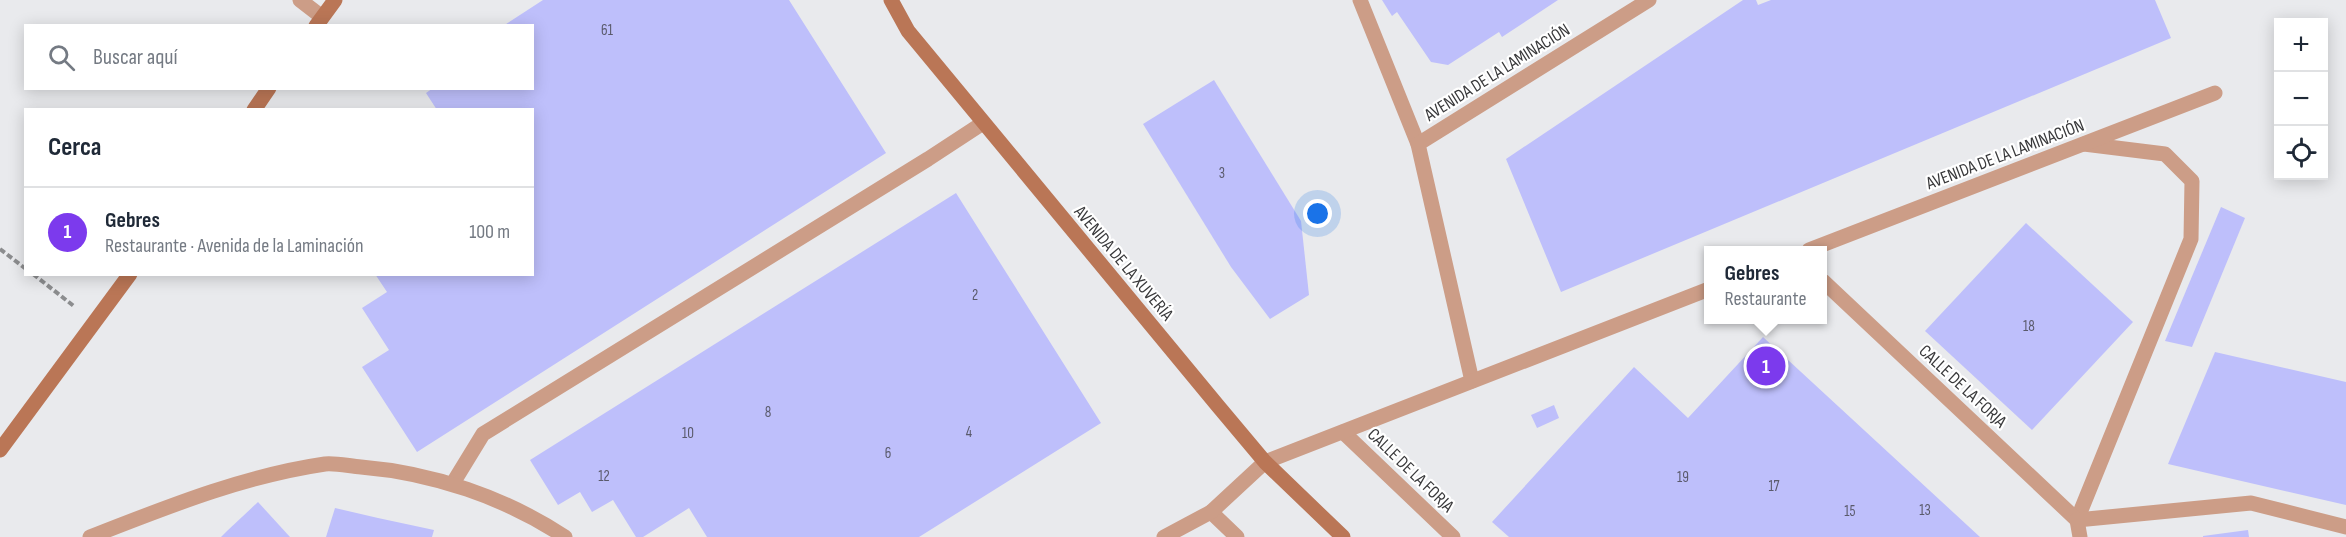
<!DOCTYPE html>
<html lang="es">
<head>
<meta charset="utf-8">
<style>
  body { margin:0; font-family:"Sofia Sans Condensed",sans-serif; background:#f6f6f7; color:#1f2937 }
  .controls { position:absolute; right:18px; top:18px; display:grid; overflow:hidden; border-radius:0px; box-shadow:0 3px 15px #0003 }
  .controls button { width:54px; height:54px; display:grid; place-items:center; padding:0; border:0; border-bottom:2px solid #e0e1e3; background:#fff; color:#1f2937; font:30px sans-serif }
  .you { position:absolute; left:1318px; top:214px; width:21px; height:21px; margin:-15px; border:4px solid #fff; border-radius:50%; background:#1a73e8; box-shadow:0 0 0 9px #1a73e833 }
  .badge { display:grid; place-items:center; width:39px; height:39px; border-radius:50%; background:#7c3aed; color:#fff; font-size:20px; font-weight:700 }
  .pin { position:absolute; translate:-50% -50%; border:3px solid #fff; box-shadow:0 2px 6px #0006 }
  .popup { position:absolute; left:1704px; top:246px; width:123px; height:78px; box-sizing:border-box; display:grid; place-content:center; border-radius:0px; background:#fff; filter:drop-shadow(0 2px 4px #0005); font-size:20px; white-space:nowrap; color:#747a83 }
  .popup b { font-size:22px; color:#1f2937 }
  .popup::after { content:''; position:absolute; left:50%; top:100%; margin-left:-12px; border:12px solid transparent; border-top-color:#fff }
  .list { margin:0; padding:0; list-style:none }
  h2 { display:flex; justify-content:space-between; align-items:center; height:78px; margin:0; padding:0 24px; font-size:26px }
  h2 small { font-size:20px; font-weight:400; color:#747a83 }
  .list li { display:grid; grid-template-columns:39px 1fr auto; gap:18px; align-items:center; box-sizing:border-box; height:90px; padding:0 24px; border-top:2px solid #e0e1e3 }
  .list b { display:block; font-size:22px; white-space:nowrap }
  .list p { margin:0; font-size:20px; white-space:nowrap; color:#747a83 }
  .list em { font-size:20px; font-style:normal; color:#747a83 }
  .icon { flex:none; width:33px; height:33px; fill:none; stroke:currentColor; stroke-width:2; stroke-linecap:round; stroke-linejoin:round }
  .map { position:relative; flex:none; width:2346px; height:537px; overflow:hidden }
  .search { position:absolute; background:#fff; box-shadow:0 3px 15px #0003; left:24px; top:24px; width:510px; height:66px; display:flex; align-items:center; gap:15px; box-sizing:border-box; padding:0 21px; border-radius:0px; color:#747a83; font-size:22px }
  .panel { position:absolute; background:#fff; box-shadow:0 3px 15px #0003; left:24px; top:108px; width:510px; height:168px; border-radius:0px }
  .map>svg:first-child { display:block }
  .building { fill:#bebffb }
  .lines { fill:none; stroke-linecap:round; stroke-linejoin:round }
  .path { stroke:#8c8d8f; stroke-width:4; stroke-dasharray:6 3; stroke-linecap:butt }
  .lane { stroke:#cc9d87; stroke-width:15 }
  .street { stroke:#cc9d87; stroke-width:15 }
  .secondary { stroke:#ba7656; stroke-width:15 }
  .labels { text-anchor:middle; stroke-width:4.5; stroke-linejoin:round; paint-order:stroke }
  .number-label { font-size:15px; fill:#5a5a6b }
  .street-label { font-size:18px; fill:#39393b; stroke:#fff }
</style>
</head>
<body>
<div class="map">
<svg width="2346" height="537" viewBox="0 0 2346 537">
  <rect width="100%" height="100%" fill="#e9eaed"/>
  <g class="building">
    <polygon points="543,0 789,0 886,153 417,452 362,367 389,350 362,308 387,292 375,274 532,274 532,110 437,110 426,93 433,88 532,88 532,26 503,26"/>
    <polygon points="1382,0 1558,0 1502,37 1499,32 1448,65 1431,62 1397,12 1392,16"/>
    <polygon points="1743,0 1756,0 1758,5 1771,0 2155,0 2171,38 1561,292 1506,159"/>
    <polygon points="1214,80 1301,221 1309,295 1270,319 1231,267 1143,124"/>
    <polygon points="956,193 1101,423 919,537 707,537 689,508 643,537 636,537 613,500 592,512 580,492 558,505 530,460"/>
    <polygon points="2221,207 2245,218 2192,347 2165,341"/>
    <polygon points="2026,223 2133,322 2032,430 1925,331"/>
    <polygon points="1763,337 1980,537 1509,537 1492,522 1634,367 1688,418"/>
    <polygon points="2215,352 2346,382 2346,505 2168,464"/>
    <polygon points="1554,405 1559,418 1537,428 1531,415"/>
    <polygon points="258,502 290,537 221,537 227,531"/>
    <polygon points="335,508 378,518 434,530 432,537 326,537"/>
    <polygon points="2248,530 2249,537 2203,537 2203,536"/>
  </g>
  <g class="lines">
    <g class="path">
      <polyline points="0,249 26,269"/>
      <polyline points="33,274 75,307"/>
    </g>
    <g class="lane">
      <polyline points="1360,0 1418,144"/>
      <polyline points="1472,381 1418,144 1649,0"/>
      <polyline points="453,483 483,434 928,159 983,123"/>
      <polyline points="1211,512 1237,537"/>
      <polyline points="2077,520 2191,239 2192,181 2165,154 2084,144"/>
      <path d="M90 537C167 507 243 476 325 464 336 463 349 466 361 467 433 473 504 497 565 537"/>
    </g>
    <g class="street">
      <polyline points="300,0 322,17"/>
      <polyline points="1809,250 2215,93"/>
      <polyline points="1823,281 2077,520 2080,537"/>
      <polyline points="1343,432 1453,537"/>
      <polyline points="2077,520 2251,503 2346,527"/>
      <polyline points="1164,537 1211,512 1265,462 1709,289"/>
    </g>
    <g class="secondary">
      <polyline points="891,0 908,31 1218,406 1265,462 1343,537"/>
      <polyline points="316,26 335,0"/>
      <polyline points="254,110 269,88"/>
      <polyline points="0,450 130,274"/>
    </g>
  </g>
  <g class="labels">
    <g class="number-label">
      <text x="607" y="35">61</text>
      <text x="1222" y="178">3</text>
      <text x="975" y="300">2</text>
      <text x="2029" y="331">18</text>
      <text x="768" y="417">8</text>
      <text x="969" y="437">4</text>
      <text x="688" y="438">10</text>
      <text x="888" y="458">6</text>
      <text x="604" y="481">12</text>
      <text x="1683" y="482">19</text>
      <text x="1774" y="491">17</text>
      <text x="1925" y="515">13</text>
      <text x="1850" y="516">15</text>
    </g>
    <g class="street-label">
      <text transform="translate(1497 72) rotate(-32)" y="6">AVENIDA DE LA LAMINACIÓN</text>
      <text transform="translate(2005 154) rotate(-21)" y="6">AVENIDA DE LA LAMINACIÓN</text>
      <text transform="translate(1124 263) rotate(50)" y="6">AVENIDA DE LA XUVERÍA</text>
      <text transform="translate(1963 386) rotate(43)" y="6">CALLE DE LA FORJA</text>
      <text transform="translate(1411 470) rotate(44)" y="6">CALLE DE LA FORJA</text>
    </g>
  </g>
</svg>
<div class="controls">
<button>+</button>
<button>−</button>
<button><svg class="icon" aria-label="locate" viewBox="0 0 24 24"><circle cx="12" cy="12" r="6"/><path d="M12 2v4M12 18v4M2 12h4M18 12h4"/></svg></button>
</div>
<div class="you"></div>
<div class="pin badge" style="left:1766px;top:366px">1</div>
<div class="popup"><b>Gebres</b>Restaurante</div>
<div class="search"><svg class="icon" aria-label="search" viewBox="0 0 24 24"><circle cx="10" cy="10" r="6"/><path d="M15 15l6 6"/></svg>Buscar aquí</div>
<section class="panel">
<h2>Cerca<small></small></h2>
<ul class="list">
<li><span class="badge">1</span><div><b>Gebres</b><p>Restaurante · Avenida de la Laminación</p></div><em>100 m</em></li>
</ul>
</section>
</div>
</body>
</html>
